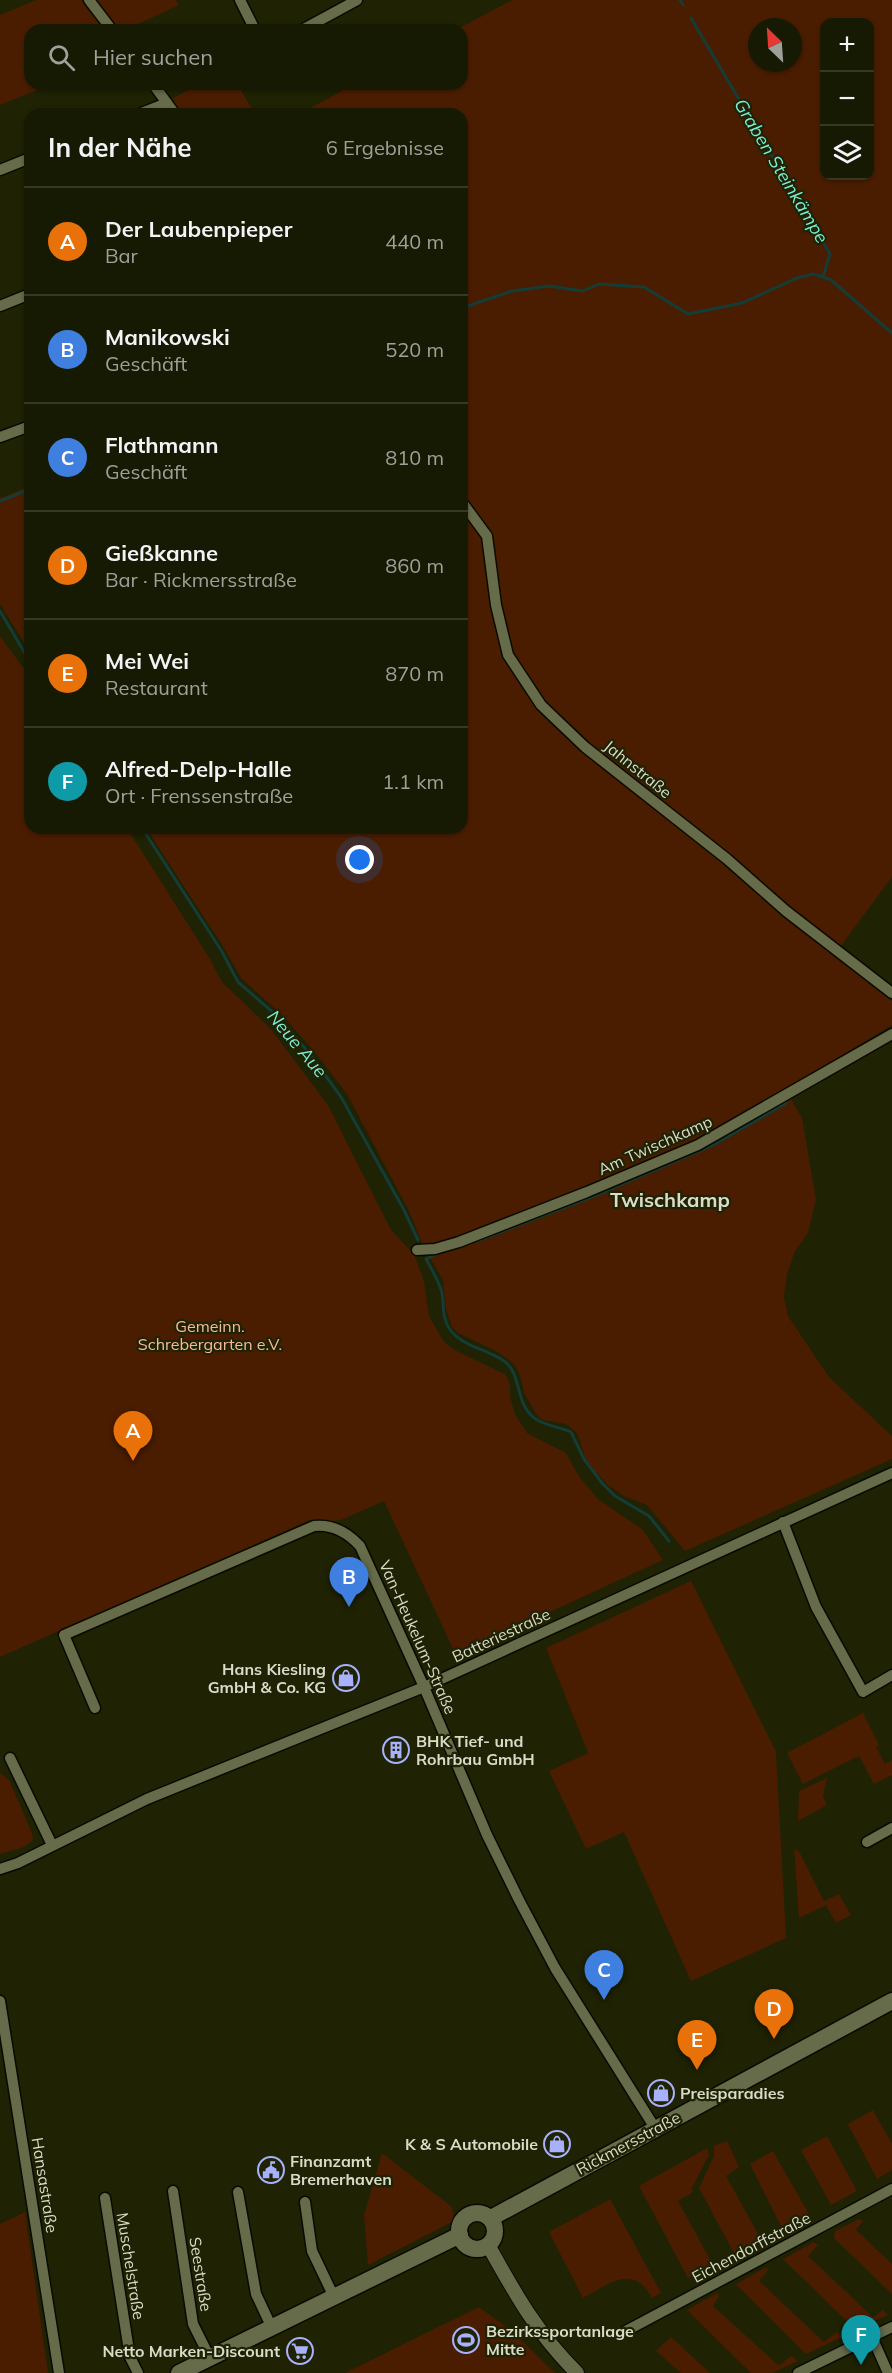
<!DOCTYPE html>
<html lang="de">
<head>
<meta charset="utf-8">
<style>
  body { margin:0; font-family:Mulish,sans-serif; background:#20230c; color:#f1f3f6 }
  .controls { position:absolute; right:18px; top:18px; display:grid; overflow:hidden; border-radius:12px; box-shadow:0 2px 4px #0004 }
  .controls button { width:54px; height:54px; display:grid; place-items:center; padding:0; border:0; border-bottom:2px solid #363824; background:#171a02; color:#f1f3f6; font:30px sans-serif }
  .compass { position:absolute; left:748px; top:18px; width:54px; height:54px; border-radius:50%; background:#171a02; box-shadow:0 2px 4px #0004; rotate:335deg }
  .you { position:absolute; left:360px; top:860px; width:21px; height:21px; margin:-15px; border:4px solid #fff; border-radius:50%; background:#1a73e8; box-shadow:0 0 0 9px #1a73e833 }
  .badge { display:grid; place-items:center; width:39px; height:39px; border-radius:50%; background:#2563eb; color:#fff; font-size:20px; font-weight:700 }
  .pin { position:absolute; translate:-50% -50px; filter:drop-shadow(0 2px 3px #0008) }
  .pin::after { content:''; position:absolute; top:32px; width:21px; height:18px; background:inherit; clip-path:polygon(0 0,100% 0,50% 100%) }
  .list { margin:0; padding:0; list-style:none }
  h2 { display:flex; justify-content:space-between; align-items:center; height:78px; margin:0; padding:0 24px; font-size:26px }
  h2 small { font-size:20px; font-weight:400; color:#9ea199 }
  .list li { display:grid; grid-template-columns:39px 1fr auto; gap:18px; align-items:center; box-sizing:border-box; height:108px; padding:0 24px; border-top:2px solid #363824 }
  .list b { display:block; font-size:22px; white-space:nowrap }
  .list p { margin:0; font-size:20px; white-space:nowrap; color:#9ea199 }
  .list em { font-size:20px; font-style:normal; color:#9ea199 }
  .icon { flex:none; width:33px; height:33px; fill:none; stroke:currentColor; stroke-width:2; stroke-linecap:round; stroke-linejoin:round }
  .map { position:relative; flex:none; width:892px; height:2373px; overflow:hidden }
  .search { position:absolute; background:#171a02; box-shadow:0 2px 4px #0004; left:24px; top:24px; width:444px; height:66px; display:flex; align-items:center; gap:15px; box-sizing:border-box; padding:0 21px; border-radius:18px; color:#9ea199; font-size:22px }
  .panel { position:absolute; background:#171a02; box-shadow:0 2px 4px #0004; left:24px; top:108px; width:444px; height:726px; border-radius:18px }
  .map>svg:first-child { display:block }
  .green { fill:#4a1d00; fill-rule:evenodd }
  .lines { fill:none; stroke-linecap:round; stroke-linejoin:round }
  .stream { stroke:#133d36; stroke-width:3 }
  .minor-casing { stroke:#090b00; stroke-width:13 }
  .tertiary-casing { stroke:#090b00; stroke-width:16 }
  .secondary-casing { stroke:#090b00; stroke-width:19 }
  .minor { stroke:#666b4a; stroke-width:10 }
  .tertiary { stroke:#666b4a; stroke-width:14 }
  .secondary { stroke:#666b4a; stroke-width:16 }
  .labels { text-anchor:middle; stroke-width:4.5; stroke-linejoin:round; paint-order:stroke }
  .street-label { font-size:16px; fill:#d8dcc9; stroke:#1f2203 }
  .park-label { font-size:16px; fill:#faba97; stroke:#1f2203 }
  .poi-label { font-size:16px; font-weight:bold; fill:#d8dcc9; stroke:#1f2203; text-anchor:start }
  .water-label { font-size:18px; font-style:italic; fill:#7beed9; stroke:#1f2203 }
  .quarter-label { font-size:20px; font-weight:bold; fill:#d8dcc9; stroke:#1f2203 }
</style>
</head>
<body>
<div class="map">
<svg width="892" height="2373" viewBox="0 0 892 2373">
  <rect width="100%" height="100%" fill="#1f2203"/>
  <g class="green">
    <polygon points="36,0 82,0 105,30 30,30 30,84 52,84 0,105 0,15"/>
    <polygon points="94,0 176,0 179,5 125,30 116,30"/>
    <path d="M512 0H892V877L834 955 892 1001V1025L786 1090 802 1118 816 1199 808 1233 795 1251 787 1274 784 1297 788 1316 829 1377 892 1436V1459L685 1551 647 1505 624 1496 609 1486 591 1467 585 1457 577 1433 566 1424 542 1420 536 1414 524 1393 520 1375 514 1364 498 1352 458 1333 452 1327 446 1310 443 1280 424 1248 408 1209 347 1094 314 1051 280 1013 241 978 224 948 146 828H462V114H299L355 84H462V30H456ZM824 22H870V176H824ZM757 27H793V63H757Z"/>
    <polygon points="198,84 237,84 255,114 183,114 172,99"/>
    <polygon points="30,486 30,652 0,604 0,498"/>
    <polygon points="0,636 30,677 30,828 127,828 210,959 222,982 271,1029 328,1105 391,1230 414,1254 424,1281 429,1316 443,1340 453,1349 506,1375 510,1385 510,1397 515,1414 527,1433 566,1453 578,1475 598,1499 643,1530 663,1560 456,1655 384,1501 341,1520 325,1522 310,1520 0,1657"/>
    <polygon points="691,1581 776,1752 786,1938 691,1981 624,1832 586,1849 549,1771 588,1753 546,1648"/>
    <polygon points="863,1713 879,1745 876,1747 885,1764 892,1760 892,1775 874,1784 859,1756 803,1784 787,1753"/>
    <polygon points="0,1773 9,1780 32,1833 33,1840 24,1847 0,1854"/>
    <polygon points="827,1778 823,1796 827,1805 798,1821 799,1791"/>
    <polygon points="794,1848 800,1853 824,1901 839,1894 851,1915 836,1923 826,1905 799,1918"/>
    <polygon points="873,2110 892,2144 892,2170 877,2179 848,2124"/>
    <polygon points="827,2136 857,2191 831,2205 801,2150"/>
    <polygon points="727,2141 739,2167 726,2176 762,2241 735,2255 699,2188 714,2156 714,2146"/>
    <polygon points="707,2148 709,2155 692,2188 693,2192 678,2201 713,2265 688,2278 639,2186"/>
    <polygon points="773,2151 810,2216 783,2230 750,2164"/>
    <polygon points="382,2153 452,2207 454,2221 368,2265 364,2215"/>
    <path d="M610 2199 661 2293 652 2298C633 2263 609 2284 583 2298L549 2232Z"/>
    <polygon points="25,2212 48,2373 0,2373 0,2224"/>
    <polygon points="859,2219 863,2221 856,2230 892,2264 892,2294 834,2238 835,2231"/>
    <polygon points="814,2242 818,2245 808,2256 873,2317 883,2310 888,2315 855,2329 783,2259"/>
    <polygon points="765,2268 769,2269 759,2281 824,2342 837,2332 842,2337 806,2354 736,2284"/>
    <polygon points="717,2293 719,2296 713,2306 779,2366 791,2356 798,2361 772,2373 751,2373 687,2310"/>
    <polygon points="479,2307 513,2332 555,2373 345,2373"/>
    <polygon points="671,2337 710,2373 681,2373 656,2351"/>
  </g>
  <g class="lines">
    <g class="stream">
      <polyline points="680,0 683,5"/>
      <polyline points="823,277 831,280 892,333"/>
      <polyline points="462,308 512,291 549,286 583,291 599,284 644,287 688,314 742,303 797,278 813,274 823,277 830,254 691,18"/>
      <polyline points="0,501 30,489"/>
      <polyline points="0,611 30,662"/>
      <polyline points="142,828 221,950 238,982 276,1015 309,1053 341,1097 404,1210 418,1240"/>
      <polyline points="477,1241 594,1196 713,1145 786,1103"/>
      <path d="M439 1253 426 1259C432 1270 439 1281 442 1293 444 1305 442 1317 449 1328 460 1346 487 1349 504 1361 522 1374 515 1402 533 1417 543 1426 558 1426 571 1432L584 1459 602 1483 615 1496 649 1516 669 1541"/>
    </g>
    <defs>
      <g id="minor">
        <polyline points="89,0 112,30"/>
        <polyline points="240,0 255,30"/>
        <polyline points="302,30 357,0"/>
        <polyline points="153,84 175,114"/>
        <polyline points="139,114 167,103"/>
        <polyline points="0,170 30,158"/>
        <polyline points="0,306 30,294"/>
        <polyline points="0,437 30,426"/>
        <polyline points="462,502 487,536 496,605 508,655 541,705 585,747 727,859 786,911 892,993"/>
        <polyline points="417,1250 435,1249 459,1242 587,1192 698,1145 892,1034"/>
        <polyline points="783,1522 816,1607 863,1692 892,1675"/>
        <path d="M95 1708 64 1635 314 1526C333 1524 348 1533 360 1546L424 1687 487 1835 519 1900 555 1968 655 2128"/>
        <polyline points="10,1758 52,1845"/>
        <polyline points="867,1842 892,1828"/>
        <polyline points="0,1869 18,1863 147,1799 424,1687 892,1473"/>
        <polyline points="0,2001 59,2373"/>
        <polyline points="173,2191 193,2324 210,2358"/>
        <polyline points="238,2192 256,2294 272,2328"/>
        <polyline points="105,2198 130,2357 138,2373"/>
        <polyline points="305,2202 312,2251 334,2297"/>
        <polyline points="624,2332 892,2189"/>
        <polyline points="872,2337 888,2373"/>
        <polyline points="798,2373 892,2327"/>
      </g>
      <path id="tertiary" d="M488 2245C516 2295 536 2332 577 2373"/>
      <g id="secondary">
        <circle cx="477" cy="2231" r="18"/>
        <polyline points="491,2218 892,2001"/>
        <polyline points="179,2373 460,2235"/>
      </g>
    </defs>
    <use href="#minor" class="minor-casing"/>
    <use href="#tertiary" class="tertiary-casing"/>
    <use href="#secondary" class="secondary-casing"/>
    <use href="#minor" class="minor"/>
    <use href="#tertiary" class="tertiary"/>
    <use href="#secondary" class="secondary"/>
  </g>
  <defs>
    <symbol id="shop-ring" viewBox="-11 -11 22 22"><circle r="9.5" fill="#1f2203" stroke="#a7b1fc" stroke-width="1.5"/><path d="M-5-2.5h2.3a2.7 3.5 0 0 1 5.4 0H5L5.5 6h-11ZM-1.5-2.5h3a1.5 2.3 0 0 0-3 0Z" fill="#a7b1fc"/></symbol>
    <symbol id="building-ring" viewBox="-11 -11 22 22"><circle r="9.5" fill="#1f2203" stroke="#a7b1fc" stroke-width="1.5"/><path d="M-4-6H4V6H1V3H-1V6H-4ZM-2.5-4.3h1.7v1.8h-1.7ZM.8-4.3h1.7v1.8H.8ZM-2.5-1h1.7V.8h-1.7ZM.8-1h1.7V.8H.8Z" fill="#a7b1fc"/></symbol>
    <symbol id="civic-ring" viewBox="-11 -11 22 22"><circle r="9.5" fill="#1f2203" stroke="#a7b1fc" stroke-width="1.5"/><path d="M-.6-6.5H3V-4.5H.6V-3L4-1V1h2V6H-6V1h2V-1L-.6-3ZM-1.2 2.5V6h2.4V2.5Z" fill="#a7b1fc"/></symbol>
    <symbol id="stadium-ring" viewBox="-11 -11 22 22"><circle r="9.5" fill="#1f2203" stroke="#a7b1fc" stroke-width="1.5"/><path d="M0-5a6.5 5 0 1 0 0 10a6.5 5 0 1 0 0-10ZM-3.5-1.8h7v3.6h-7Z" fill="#a7b1fc"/></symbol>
    <symbol id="supermarket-ring" viewBox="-11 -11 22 22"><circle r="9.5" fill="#1f2203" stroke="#a7b1fc" stroke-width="1.5"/><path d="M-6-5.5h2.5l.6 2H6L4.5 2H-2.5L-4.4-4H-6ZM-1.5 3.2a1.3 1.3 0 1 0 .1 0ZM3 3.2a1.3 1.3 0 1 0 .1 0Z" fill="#a7b1fc"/></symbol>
  </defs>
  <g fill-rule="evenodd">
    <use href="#shop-ring" x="331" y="1663" width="30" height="30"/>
    <use href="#building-ring" x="381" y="1735" width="30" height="30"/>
    <use href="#shop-ring" x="646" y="2078" width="30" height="30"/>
    <use href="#shop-ring" x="542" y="2129" width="30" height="30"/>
    <use href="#civic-ring" x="256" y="2155" width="30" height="30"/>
    <use href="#stadium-ring" x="451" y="2325" width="30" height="30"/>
    <use href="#supermarket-ring" x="285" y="2336" width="30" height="30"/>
  </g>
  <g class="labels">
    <g class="street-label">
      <text transform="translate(638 769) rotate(39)" y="6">Jahnstraße</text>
      <text transform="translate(655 1145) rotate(-24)" y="6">Am Twischkamp</text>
      <text transform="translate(501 1635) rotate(-25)" y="6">Batteriestraße</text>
      <text transform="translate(418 1637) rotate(66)" y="6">Van-Heukelum-Straße</text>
      <text transform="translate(628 2143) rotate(-28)" y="6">Rickmersstraße</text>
      <text transform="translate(45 2185) rotate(81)" y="6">Hansastraße</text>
      <text transform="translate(751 2247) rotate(-28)" y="6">Eichendorffstraße</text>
      <text transform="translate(131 2266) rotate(81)" y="6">Muschelstraße</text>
      <text transform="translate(201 2274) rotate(81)" y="6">Seestraße</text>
    </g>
    <g class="park-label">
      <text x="210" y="1332">Gemeinn.<tspan x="210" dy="18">Schrebergarten e.V.</tspan></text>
    </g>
    <g class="poi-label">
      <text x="326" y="1675" text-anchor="end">Hans Kiesling<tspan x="326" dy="18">GmbH &amp; Co. KG</tspan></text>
      <text x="416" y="1747">BHK Tief- und<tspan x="416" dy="18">Rohrbau GmbH</tspan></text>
      <text x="680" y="2099">Preisparadies</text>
      <text x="538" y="2150" text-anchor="end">K &amp; S Automobile</text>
      <text x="290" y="2167">Finanzamt<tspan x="290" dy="18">Bremerhaven</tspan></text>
      <text x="486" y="2337">Bezirkssportanlage<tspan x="486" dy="18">Mitte</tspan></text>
      <text x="280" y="2357" text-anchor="end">Netto Marken-Discount</text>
    </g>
    <g class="water-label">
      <text transform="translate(781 171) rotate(59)" y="6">Graben Steinkämpe</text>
      <text transform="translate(297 1044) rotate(50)" y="6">Neue Aue</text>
    </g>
    <g class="quarter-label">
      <text x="670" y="1207">Twischkamp</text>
    </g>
  </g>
</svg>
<div class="controls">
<button>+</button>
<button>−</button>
<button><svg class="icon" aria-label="layers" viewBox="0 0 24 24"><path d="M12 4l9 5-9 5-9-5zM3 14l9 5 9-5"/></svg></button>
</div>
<svg class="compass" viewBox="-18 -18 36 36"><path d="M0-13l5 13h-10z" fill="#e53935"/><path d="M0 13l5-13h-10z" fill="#9ea199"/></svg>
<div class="you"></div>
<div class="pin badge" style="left:133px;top:1461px;background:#e8710a">A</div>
<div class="pin badge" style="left:349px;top:1607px;background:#3f7fe0">B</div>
<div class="pin badge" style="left:604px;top:2000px;background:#3f7fe0">C</div>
<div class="pin badge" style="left:774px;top:2039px;background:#e8710a">D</div>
<div class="pin badge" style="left:697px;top:2070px;background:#e8710a">E</div>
<div class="pin badge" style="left:861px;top:2365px;background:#0f9aa8">F</div>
<div class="search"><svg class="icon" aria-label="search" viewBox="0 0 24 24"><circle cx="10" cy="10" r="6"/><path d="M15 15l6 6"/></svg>Hier suchen</div>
<section class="panel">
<h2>In der Nähe<small>6 Ergebnisse</small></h2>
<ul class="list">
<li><span class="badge" style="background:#e8710a">A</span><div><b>Der Laubenpieper</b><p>Bar</p></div><em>440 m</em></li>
<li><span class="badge" style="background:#3f7fe0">B</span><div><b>Manikowski</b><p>Geschäft</p></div><em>520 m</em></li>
<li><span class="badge" style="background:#3f7fe0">C</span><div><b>Flathmann</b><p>Geschäft</p></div><em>810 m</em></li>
<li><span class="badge" style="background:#e8710a">D</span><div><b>Gießkanne</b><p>Bar · Rickmersstraße</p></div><em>860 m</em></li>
<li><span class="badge" style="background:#e8710a">E</span><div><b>Mei Wei</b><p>Restaurant</p></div><em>870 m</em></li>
<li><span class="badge" style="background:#0f9aa8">F</span><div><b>Alfred-Delp-Halle</b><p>Ort · Frenssenstraße</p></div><em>1.1 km</em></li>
</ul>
</section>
</div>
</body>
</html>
